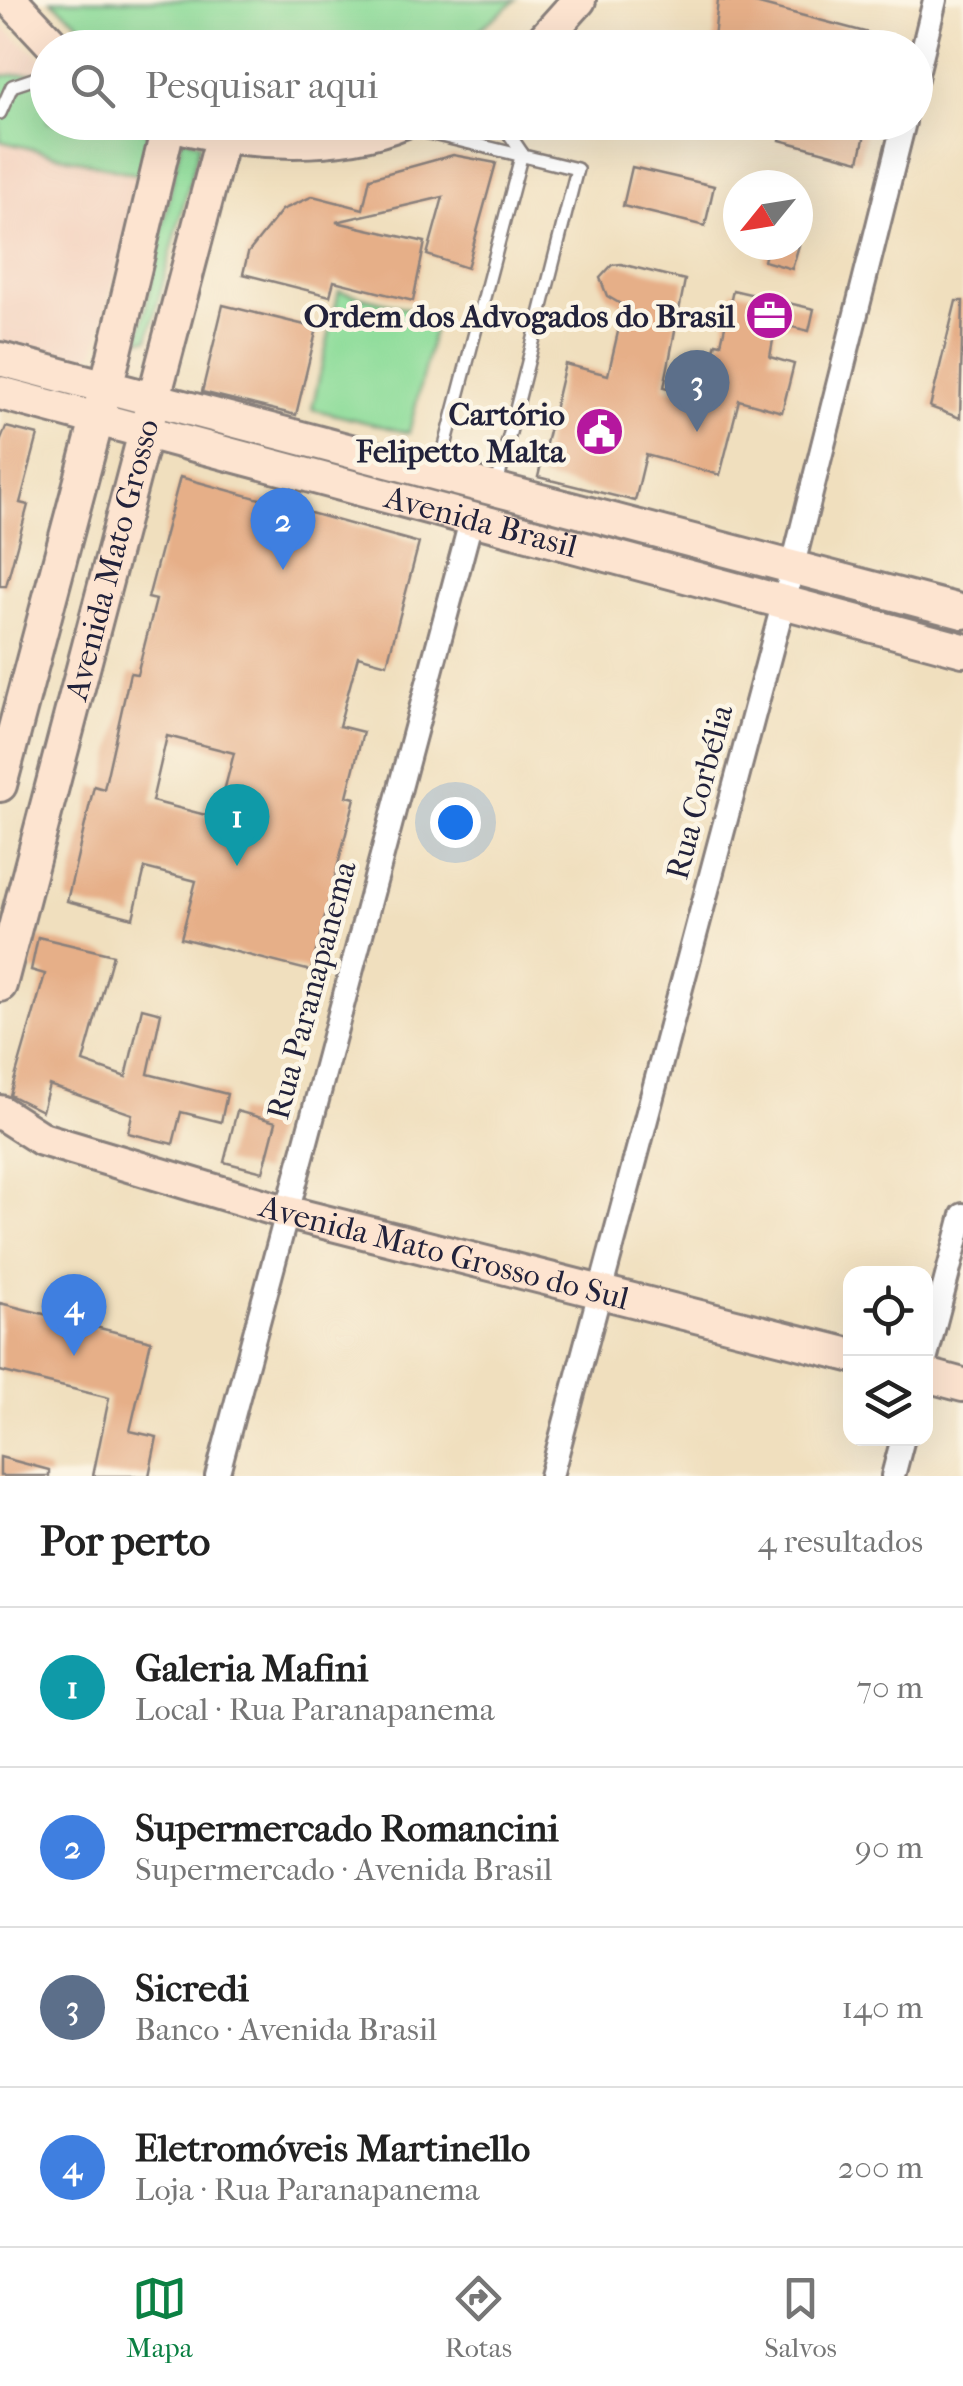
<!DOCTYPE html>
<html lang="pt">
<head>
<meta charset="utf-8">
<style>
  body { margin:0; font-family:"IM FELL French Canon",serif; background:#f6f6f6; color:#222 }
  .controls { position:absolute; right:30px; bottom:30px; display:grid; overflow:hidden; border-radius:20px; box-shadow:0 10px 40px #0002 }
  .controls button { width:90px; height:90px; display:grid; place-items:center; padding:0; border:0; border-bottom:2px solid #e0e0e0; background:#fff; color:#222; font:50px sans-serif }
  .compass { position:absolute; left:723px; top:170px; width:90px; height:90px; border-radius:50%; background:#fff; box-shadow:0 10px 40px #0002; rotate:240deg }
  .you { position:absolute; left:455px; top:822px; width:35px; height:35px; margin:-25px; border:8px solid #fff; border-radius:50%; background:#1a73e8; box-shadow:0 0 0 15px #1a73e833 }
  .badge { display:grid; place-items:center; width:65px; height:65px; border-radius:50%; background:#0b8043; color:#fff; font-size:32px; font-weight:700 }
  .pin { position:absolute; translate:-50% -82px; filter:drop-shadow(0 2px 5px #0008) }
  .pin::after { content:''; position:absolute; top:52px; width:35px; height:30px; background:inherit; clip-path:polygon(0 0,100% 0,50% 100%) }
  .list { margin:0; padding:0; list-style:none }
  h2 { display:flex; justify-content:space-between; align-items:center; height:130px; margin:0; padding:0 40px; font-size:42px }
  h2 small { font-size:32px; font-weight:400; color:#767676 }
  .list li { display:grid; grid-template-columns:65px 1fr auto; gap:30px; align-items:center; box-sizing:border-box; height:160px; padding:0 40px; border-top:2px solid #e0e0e0 }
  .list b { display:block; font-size:38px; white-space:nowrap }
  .list p { margin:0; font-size:32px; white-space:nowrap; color:#767676 }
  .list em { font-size:32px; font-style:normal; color:#767676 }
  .icon { flex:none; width:55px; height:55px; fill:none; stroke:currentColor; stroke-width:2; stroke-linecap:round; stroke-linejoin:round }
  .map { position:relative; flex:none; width:963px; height:1476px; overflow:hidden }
  .search { position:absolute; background:#fff; box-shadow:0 10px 40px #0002; left:30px; right:30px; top:30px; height:110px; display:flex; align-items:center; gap:25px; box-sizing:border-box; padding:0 35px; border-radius:55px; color:#767676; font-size:38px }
  .sheet { height:770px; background:#fff }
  nav { display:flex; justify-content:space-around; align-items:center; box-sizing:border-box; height:140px; border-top:2px solid #e0e0e0; background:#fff; font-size:28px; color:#767676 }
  nav a { display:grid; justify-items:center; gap:5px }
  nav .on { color:#0b8043 }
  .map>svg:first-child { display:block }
  .built { fill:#f4d3c0 }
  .green { fill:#90dd9b; stroke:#59806b; stroke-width:2.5 }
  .building { fill:#e6af88; fill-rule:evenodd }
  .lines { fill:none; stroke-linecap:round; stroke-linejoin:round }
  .lane-casing { stroke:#89807c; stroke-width:16 }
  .street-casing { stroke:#89807c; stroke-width:28 }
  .secondary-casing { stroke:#89807c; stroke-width:38 }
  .lane { stroke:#fff; stroke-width:11 }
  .street { stroke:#fff; stroke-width:22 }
  .secondary { stroke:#fde4d0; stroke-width:32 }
  .labels { text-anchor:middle; stroke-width:9; stroke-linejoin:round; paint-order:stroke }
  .poi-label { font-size:32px; font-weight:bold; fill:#22223b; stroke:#fcf5e5; text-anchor:end }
  .street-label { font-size:32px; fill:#22223b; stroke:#fcf5e5 }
</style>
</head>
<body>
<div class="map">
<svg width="963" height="1476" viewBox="0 0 963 1476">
  <rect width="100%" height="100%" fill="#fcf5e5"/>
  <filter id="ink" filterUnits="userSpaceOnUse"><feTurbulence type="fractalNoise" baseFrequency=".01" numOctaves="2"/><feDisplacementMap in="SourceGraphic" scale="20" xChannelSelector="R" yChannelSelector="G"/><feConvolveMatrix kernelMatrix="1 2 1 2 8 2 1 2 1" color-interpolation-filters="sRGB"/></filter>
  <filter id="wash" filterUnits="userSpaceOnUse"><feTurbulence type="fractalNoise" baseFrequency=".0048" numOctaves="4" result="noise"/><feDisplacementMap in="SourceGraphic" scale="40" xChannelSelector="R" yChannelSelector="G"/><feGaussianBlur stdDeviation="2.25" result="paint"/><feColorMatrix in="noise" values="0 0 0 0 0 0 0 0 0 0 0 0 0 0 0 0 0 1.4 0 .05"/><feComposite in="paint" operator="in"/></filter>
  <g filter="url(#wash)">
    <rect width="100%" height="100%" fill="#f0dfbe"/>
    <polygon class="built" points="0,25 47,63 48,122 142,123 147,132 143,176 95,351 76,367 0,347"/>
    <g class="green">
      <polygon points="51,0 516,0 458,47 110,48"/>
      <polygon points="47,72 48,122 142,123 151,142 143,176 0,141 0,76"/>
      <polygon points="182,137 200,143 148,339 139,339"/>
      <polygon points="339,291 437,316 409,433 312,409"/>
    </g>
    <g id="blocks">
      <g class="building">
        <polygon points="718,0 755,3 899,41 898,48 713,48"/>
        <polygon points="784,122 858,122 856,128 866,130 859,161 780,140"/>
        <polygon points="453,155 496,163 467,268 427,255 443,197 336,222 425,242 413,301 334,281 330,296 243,274 248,253 282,210 313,196 363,209 370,178"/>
        <polygon points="632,167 714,186 705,226 623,206"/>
        <polygon points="768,245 799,245 792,269 764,261"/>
        <polygon points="621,264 685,280 664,387 701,396 716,343 721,344 733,290 814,309 809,331 776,323 770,357 794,364 782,412 739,400 720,475 646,455 635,501 538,477 565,364 608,375 624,306 607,296 600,278 612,265"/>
        <polygon points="956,301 963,301 960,418 930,407"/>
        <polygon points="223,305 317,328 296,415 202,392"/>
        <polygon points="6,427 38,435 20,503 28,505 6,586 0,586 0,442"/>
        <path d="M180 477 419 543 387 664 358 656 339 726 363 732 347 796 355 798 311 971 181 938 196 881 145 868 133 918 67 901 94 786 104 789 130 673 137 674 156 600 148 598ZM167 736 234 753 217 818 152 801Z"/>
        <polygon points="38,937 113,955 83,1062 126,1077 142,1008 161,1013 148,1074 227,1094 221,1122 181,1112 173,1144 128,1133 132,1114 49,1085 42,1111 10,1095 45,974 31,970"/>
        <polygon points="237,1111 276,1122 263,1172 224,1162"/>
        <polygon points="0,1303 151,1341 130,1431 157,1437 149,1476 93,1476 109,1398 0,1371"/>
        <polygon points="0,1457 49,1470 49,1476 0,1476"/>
      </g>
    </g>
  </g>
  <g filter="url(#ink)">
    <use href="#blocks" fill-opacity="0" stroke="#89807c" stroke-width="2.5"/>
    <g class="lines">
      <defs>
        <g id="lane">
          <polyline points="0,113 12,86 48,74"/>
          <polyline points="501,122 522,153"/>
          <polyline points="404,127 577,169 496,488"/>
          <polyline points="438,473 522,153"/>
        </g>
        <g id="street">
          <polyline points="916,78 935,0"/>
          <polyline points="926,1357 963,1215"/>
          <polyline points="217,1476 471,521"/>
          <polyline points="551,1476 784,601 904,122"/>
          <polyline points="893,1476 903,1438"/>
        </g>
        <g id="secondary">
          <polyline points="11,0 56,48"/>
          <polyline points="536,48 579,0"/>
          <polyline points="0,359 963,612"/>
          <path id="s1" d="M0 393 963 650"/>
          <path d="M0 785 114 356 169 123C236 144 337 150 403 122"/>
          <path id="s2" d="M0 985 223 135"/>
          <path id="s3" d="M0 1112 42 1139 285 1212 850 1355"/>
          <polyline points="926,1375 963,1385"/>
        </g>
      </defs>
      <use href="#lane" class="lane-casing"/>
      <use href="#street" class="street-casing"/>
      <use href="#secondary" class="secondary-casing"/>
      <use href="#lane" class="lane"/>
      <use href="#street" class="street"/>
      <use href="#secondary" class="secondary"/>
    </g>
  </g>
  <defs>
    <symbol id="office-disc" viewBox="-11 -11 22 22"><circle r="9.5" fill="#b5179e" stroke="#fcf5e5"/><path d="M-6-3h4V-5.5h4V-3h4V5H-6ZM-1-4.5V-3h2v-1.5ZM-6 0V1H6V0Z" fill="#fff"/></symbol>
    <symbol id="civic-disc" viewBox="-11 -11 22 22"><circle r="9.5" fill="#b5179e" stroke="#fcf5e5"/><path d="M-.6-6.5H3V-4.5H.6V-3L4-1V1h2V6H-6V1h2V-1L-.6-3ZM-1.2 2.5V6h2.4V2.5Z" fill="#fff"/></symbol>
  </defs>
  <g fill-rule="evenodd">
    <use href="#office-disc" x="742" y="288" width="55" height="55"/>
    <use href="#civic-disc" x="572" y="404" width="55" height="55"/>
  </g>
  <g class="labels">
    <g class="poi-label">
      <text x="735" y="327">Ordem dos Advogados do Brasil</text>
      <text x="565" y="425">Cartório<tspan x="565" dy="37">Felipetto Malta</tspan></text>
    </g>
    <g class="street-label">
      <text dy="11" stroke="none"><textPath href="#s1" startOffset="498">Avenida Brasil</textPath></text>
      <text dy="11" stroke="none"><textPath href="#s2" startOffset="440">Avenida Mato Grosso</textPath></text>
      <text transform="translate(699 792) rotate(-75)" y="11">Rua Corbélia</text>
      <text transform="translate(311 990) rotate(-75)" y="11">Rua Paranapanema</text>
      <text dy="11" stroke="none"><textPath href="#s3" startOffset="468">Avenida Mato Grosso do Sul</textPath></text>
    </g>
  </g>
</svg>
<div class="controls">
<button><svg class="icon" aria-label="locate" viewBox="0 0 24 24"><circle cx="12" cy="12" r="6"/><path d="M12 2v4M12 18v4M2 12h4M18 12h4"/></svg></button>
<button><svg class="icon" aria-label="layers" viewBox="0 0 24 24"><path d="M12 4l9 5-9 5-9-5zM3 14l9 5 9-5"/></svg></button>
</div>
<svg class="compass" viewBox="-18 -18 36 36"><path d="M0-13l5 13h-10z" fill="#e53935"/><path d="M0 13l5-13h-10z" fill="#767676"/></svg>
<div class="you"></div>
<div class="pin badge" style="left:237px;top:866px;background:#0f9aa8">1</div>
<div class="pin badge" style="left:283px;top:570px;background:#3f7fe0">2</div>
<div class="pin badge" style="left:697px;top:432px;background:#5c6f8a">3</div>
<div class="pin badge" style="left:74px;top:1356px;background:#3f7fe0">4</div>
<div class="search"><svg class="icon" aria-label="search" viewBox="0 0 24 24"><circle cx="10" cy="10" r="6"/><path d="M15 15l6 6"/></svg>Pesquisar aqui</div>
</div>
<section class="sheet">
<h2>Por perto<small>4 resultados</small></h2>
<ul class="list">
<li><span class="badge" style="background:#0f9aa8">1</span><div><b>Galeria Mafini</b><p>Local · Rua Paranapanema</p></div><em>70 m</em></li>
<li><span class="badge" style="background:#3f7fe0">2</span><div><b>Supermercado Romancini</b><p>Supermercado · Avenida Brasil</p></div><em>90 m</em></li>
<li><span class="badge" style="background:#5c6f8a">3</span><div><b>Sicredi</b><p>Banco · Avenida Brasil</p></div><em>140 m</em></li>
<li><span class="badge" style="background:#3f7fe0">4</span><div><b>Eletromóveis Martinello</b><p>Loja · Rua Paranapanema</p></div><em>200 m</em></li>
</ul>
</section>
<nav>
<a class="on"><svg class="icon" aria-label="map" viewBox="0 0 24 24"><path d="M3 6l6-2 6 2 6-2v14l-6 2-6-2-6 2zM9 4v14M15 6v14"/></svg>Mapa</a>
<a><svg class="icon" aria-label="directions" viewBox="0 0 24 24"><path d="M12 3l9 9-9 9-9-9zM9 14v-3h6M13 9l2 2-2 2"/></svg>Rotas</a>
<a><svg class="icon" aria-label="saved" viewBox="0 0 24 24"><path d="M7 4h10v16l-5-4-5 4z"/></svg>Salvos</a>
</nav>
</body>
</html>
